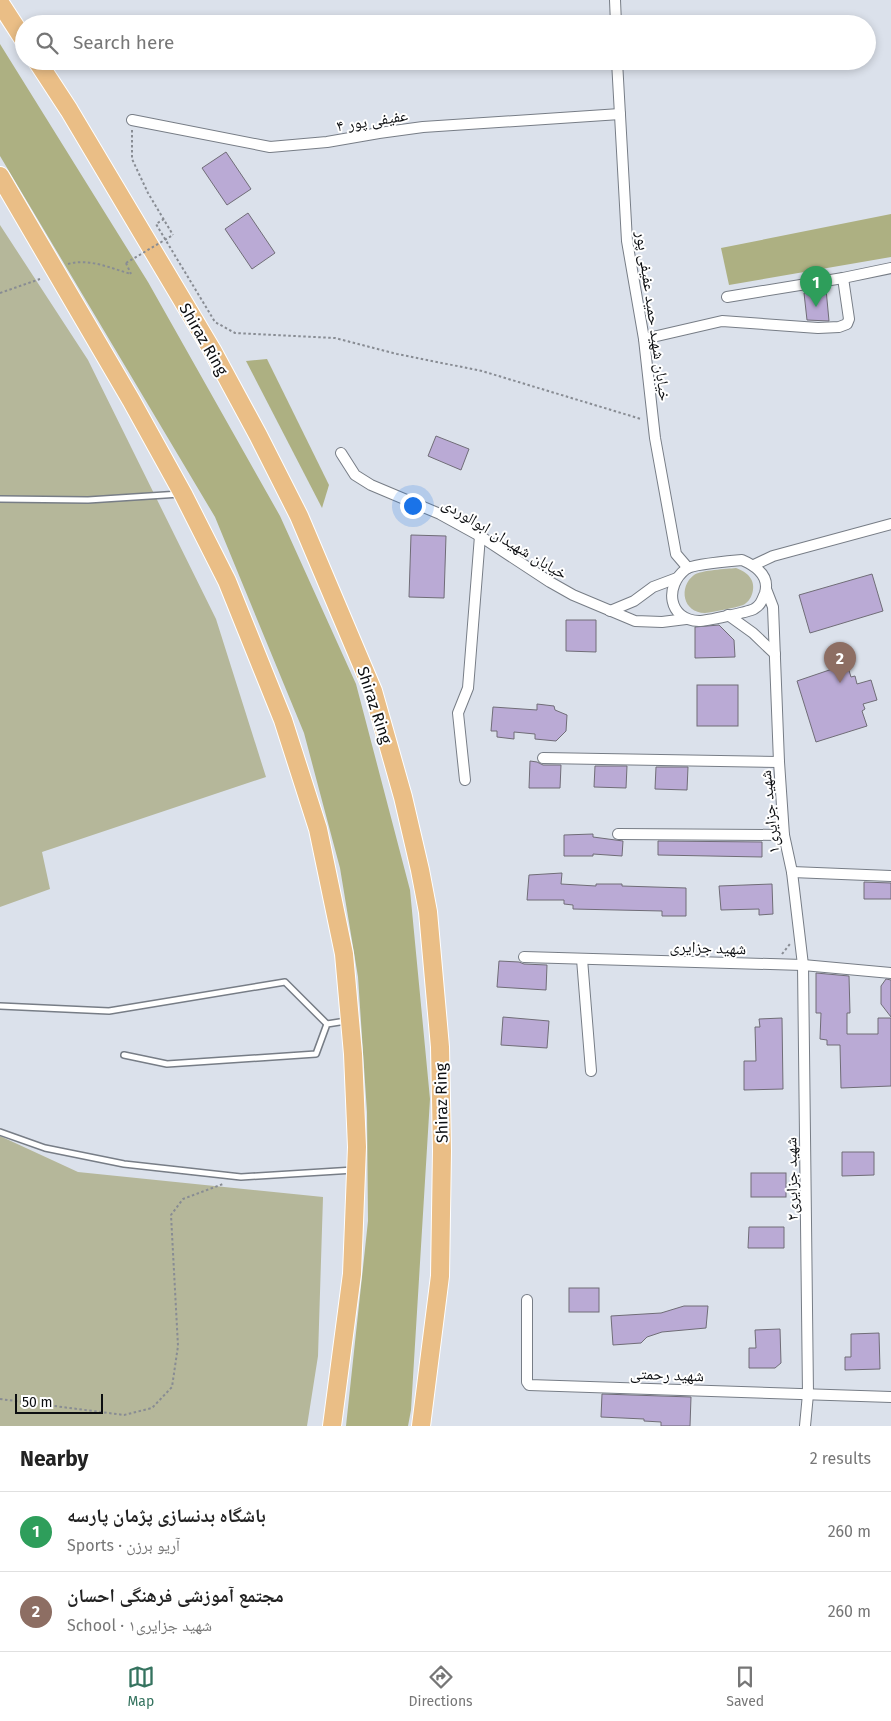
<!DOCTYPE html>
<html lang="en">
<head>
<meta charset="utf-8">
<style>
  body { margin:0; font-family:"Fira Sans","Noto Naskh Arabic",sans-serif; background:#f6f6f6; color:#222 }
  .scale { position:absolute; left:15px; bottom:12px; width:88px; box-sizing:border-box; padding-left:5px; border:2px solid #0c0e11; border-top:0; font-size:14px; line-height:18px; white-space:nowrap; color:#0c0e11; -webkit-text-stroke:4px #fff; paint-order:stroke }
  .you { position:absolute; left:412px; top:505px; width:18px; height:18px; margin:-12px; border:4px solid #fff; border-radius:50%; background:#1a73e8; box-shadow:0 0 0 8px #1a73e833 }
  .badge { display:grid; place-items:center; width:32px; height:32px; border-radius:50%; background:#35735f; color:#fff; font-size:16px; font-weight:700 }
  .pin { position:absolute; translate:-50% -41px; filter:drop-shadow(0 1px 2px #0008) }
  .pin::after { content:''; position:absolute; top:26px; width:18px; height:15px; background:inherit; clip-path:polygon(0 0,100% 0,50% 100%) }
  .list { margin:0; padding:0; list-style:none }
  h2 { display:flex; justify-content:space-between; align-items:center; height:65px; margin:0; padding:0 20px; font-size:21px }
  h2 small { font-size:16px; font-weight:400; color:#767676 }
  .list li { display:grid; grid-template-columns:32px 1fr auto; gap:15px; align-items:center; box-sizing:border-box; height:80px; padding:0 20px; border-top:1px solid #e0e0e0 }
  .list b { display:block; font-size:19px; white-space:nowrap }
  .list p { margin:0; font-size:16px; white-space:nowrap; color:#767676 }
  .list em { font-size:16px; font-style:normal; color:#767676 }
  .icon { flex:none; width:28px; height:28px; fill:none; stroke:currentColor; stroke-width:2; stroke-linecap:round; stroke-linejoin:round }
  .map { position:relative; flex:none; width:891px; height:1426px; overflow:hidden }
  .search { position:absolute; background:#fff; box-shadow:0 2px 8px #0003; left:15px; right:15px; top:15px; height:55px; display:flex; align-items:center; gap:12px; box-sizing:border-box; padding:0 18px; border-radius:28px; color:#767676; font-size:19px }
  .sheet { height:225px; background:#fff }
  nav { display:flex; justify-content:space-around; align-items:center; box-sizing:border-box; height:70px; border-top:1px solid #e0e0e0; background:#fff; font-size:14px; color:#767676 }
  nav a { display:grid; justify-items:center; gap:2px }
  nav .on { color:#35735f }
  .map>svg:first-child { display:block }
  .green { fill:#b5b79a }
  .forest { fill:#adb082 }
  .building { fill:#baaad5; stroke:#706d77 }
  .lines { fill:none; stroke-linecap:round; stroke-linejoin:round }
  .service-casing { stroke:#777d86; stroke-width:8 }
  .minor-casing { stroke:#777d86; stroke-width:12 }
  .trunk-casing { stroke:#fff; stroke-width:20 }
  .path { stroke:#888c93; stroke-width:2; stroke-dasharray:2.5 2.5; stroke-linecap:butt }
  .service { stroke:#fff; stroke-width:5 }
  .minor { stroke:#fff; stroke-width:10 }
  .trunk { stroke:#eabe86; stroke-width:18 }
  .path-bridge { stroke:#888c93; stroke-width:2; stroke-dasharray:2.5 2.5; stroke-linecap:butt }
  .labels { text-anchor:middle; stroke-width:4; stroke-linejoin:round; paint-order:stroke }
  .street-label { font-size:16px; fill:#0c0e11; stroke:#fff }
</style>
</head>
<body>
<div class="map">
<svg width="891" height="1426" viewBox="0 0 891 1426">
  <rect width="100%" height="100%" fill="#dbe1eb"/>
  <g class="green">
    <polygon points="0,225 88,360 216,619 266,777 42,852 50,889 0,907"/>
    <path d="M736 568C741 570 748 573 751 579 756 587 752 601 743 605 734 608 714 612 705 613 683 613 678 587 694 575 702 570 726 569 736 568Z"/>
    <polygon points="0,1136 78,1172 323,1197 318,1356 307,1426 0,1426"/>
  </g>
  <g class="forest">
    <polygon points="0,44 148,282 280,516 356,684 410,890 430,1099 411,1410 408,1426 346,1426 368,1221 367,1112 358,977 340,868 304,733 215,517 0,156"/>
    <polygon points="891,214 891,257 729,285 721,248"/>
    <polygon points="267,359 329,485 322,508 246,361"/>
  </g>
  <g class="building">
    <polygon points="226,152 251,189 227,205 202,168"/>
    <polygon points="248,213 275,253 252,269 225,229"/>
    <polygon points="826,289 829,321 807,320 804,293"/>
    <polygon points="436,436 469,449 461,470 428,456"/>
    <polygon points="411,535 446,536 444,598 409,597"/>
    <polygon points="872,574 883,611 810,633 799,595"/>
    <polygon points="566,620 596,620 596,652 566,651"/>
    <polygon points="719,625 734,640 735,657 695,658 695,627"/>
    <polygon points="847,664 851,677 855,676 857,684 871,680 877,700 863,704 865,709 862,711 867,726 816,742 797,681"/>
    <rect x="697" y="685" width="41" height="41"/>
    <polygon points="537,704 554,706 555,710 567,715 566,731 556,741 535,739 535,734 514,732 514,739 497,737 497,731 491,731 493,707 537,710"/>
    <polygon points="530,761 537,762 543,765 561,765 560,788 529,788"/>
    <polygon points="595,766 627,766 626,788 594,787"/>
    <polygon points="656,767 688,767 687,790 655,789"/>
    <polygon points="593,834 593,837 623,841 622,856 593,854 593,856 564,856 564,835"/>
    <polygon points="658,841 762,842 762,857 658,855"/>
    <polygon points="562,873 561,884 596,886 596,884 622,884 622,886 686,888 686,916 662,916 662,911 573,909 573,905 564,904 564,900 527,900 529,875"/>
    <polygon points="864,882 891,883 891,899 864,899"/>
    <polygon points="772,884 773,914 759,915 759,909 721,910 719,886"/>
    <polygon points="499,961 519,962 524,964 547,965 546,990 497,987"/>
    <polygon points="816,973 849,976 850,1013 847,1013 847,1034 878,1034 878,1018 891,1018 891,1086 841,1088 840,1045 827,1045 827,1040 820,1039 821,1013 816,1013"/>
    <polygon points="886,979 891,980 891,1017 881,1004 881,986"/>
    <polygon points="503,1017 549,1021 547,1048 501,1045"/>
    <polygon points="782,1018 783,1089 744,1090 744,1061 756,1061 755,1027 760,1027 759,1019"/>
    <polygon points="842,1152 874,1152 874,1175 842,1176"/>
    <rect x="751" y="1173" width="35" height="24"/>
    <polygon points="749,1227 784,1227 784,1248 748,1248"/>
    <rect x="569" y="1288" width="30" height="24"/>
    <polygon points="684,1306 708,1306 706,1328 662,1332 647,1337 641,1343 613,1345 611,1316 661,1313"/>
    <polygon points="780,1329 781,1363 775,1368 749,1368 749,1348 756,1348 755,1330"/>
    <polygon points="879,1333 880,1369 845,1370 845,1357 851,1357 851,1334"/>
    <polygon points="602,1394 691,1397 690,1426 661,1426 661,1422 644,1421 644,1419 601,1417"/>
  </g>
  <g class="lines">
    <defs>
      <g id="service">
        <polyline points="0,499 88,500 180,494"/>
        <polyline points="0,1006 109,1011 285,982 327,1024"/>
        <polyline points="124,1055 167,1064 316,1054 327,1024 346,1021"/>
        <polyline points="0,1132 45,1148 124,1164 241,1177 354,1170"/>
      </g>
      <g id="minor">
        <polyline points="615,0 616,24"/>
        <polyline points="617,61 627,241 644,339 655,438 676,554 688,568"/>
        <polyline points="132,120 270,147 327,142 379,133 423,127 620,114"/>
        <polyline points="727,297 843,278 891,268"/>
        <polyline points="644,339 722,321 818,328 839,327 847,324 849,319 843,278"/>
        <polyline points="341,453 355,475 371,485 440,514 480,536 550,582 573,595 635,621 662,622 686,619"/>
        <path d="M742 560C756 566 770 576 765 593 762 600 761 605 754 609 748 612 706 621 699 621 668 620 664 586 686 569 693 564 731 561 742 560Z"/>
        <polyline points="754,565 773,556 891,524"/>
        <polyline points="766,589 773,607 779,762 784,835 792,872 803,965 808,1394 805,1426"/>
        <polyline points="610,611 634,601 653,587 677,578"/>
        <polyline points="728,615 753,633 775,654"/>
        <polyline points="543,758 779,762"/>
        <polyline points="465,780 458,713 468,688 480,536"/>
        <polyline points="618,834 784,835"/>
        <polyline points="792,872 891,876"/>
        <polyline points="524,957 803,965 891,973"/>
        <polyline points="582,959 591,1071"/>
        <polyline points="527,1300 527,1382 529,1385 891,1397"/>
      </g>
      <g id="trunk">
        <polyline points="0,3 24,40"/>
        <polyline points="37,61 69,110 212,350 258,435 299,516 373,691 403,797 420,870 428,912 440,1047 442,1151 440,1276 421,1426"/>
        <polyline points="0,176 131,400 183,494 227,581 283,720 318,829 344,954 353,1054 357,1147 352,1274 332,1426"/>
      </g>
    </defs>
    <use href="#service" class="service-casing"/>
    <use href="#minor" class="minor-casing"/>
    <use href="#trunk" class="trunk-casing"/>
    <g class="path">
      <polyline points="132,130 132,159 148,193 173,235"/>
      <polyline points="164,219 156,224 215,322 235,333 335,338 397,354 482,371 641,419"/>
      <polyline points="126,263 131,274"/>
      <path d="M68 264C89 258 110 268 131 274"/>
      <polyline points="0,293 40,279"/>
      <polyline points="782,954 790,944"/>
      <polyline points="0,1399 124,1415 152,1408 172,1387 178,1346 171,1215 183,1199 223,1184"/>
    </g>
    <use href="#service" class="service"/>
    <use href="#minor" class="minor"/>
    <use href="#trunk" class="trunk"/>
    <polyline class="path-bridge" points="126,263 173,235"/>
  </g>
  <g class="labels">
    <g class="street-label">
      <text transform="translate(372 120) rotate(-9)" y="6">عفیفی پور ۴</text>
      <text transform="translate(654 316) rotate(82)" y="6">خیابان شهید حمید عفیفی پور</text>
      <text transform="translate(204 339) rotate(60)" y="6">Shiraz Ring</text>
      <text transform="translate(505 538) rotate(31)" y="6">خیابان شهیدان ابوالوردی</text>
      <text transform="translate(375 705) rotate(72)" y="6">Shiraz Ring</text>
      <text transform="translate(769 812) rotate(-96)" y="6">شهید جزایری۱</text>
      <text transform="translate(708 947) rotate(2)" y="6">شهید جزایری</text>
      <text transform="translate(441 1103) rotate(-91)" y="6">Shiraz Ring</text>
      <text transform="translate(791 1179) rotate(-91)" y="6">شهید جزایری۲</text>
      <text transform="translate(667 1374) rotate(2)" y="6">شهید رحمتی</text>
    </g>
  </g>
</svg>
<div class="scale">50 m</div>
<div class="you"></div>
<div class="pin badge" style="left:816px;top:307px;background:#2e9e5b">1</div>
<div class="pin badge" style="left:840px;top:683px;background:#8d6e63">2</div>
<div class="search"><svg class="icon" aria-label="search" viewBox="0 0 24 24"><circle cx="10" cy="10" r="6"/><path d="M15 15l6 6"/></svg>Search here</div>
</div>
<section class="sheet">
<h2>Nearby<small>2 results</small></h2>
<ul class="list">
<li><span class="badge" style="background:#2e9e5b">1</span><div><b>باشگاه بدنسازی پژمان پارسه</b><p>Sports · آریو برزن</p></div><em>260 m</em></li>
<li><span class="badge" style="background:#8d6e63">2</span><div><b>مجتمع آموزشی فرهنگی احسان</b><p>School · شهید جزایری۱</p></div><em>260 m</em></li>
</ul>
</section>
<nav>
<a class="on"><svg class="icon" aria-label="map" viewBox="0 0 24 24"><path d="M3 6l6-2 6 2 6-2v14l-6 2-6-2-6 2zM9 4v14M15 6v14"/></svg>Map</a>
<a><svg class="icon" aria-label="directions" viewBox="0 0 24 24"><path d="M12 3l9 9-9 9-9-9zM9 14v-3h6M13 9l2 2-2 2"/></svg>Directions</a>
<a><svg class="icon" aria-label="saved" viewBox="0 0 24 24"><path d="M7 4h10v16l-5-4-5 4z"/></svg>Saved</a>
</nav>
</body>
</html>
